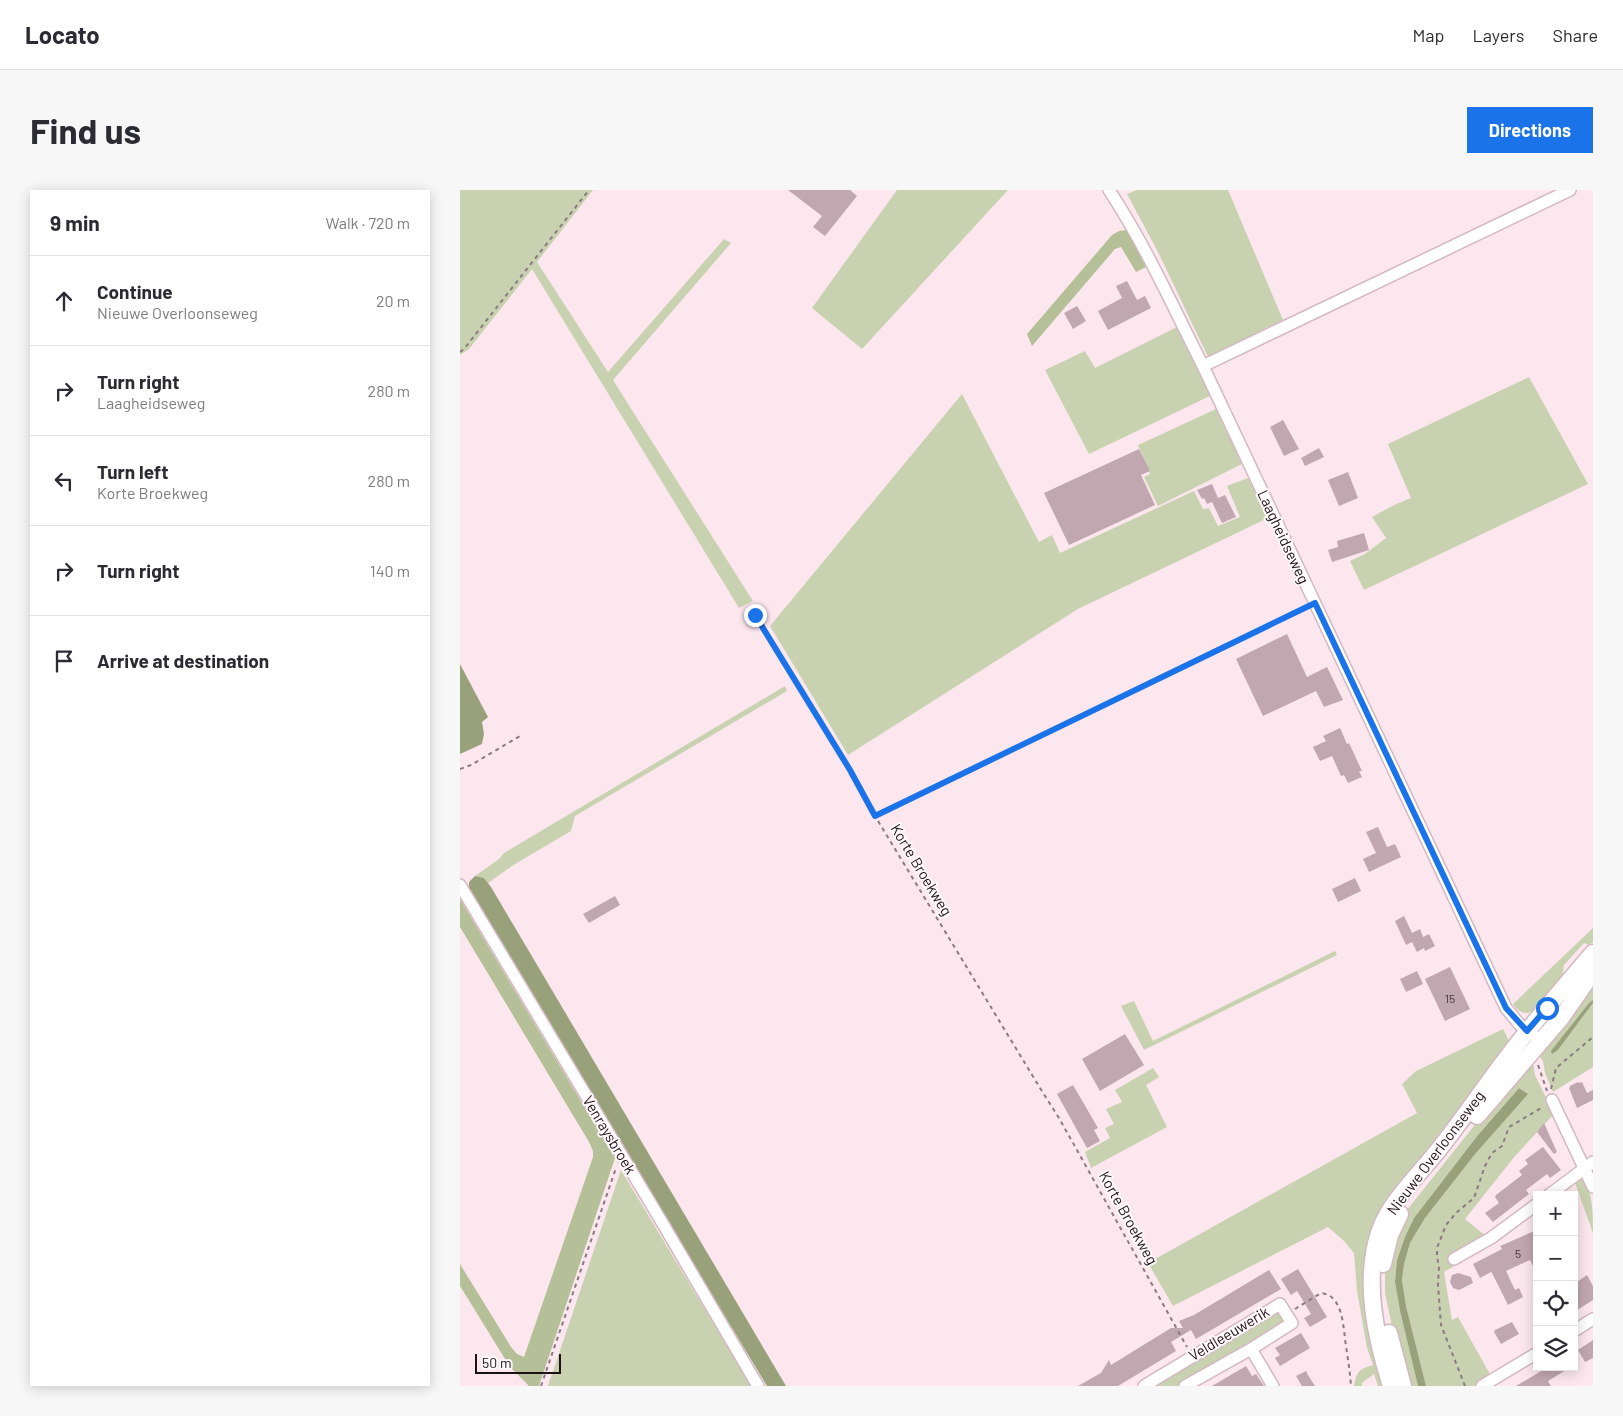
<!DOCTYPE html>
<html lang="en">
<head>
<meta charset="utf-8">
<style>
  body { margin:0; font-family:Barlow,sans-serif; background:#f7f7f7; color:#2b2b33 }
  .controls { position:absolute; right:15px; bottom:15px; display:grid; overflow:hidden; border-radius:0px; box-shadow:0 2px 12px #0003 }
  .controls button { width:45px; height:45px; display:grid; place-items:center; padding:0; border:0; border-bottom:1px solid #e1e1e2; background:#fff; color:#2b2b33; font:25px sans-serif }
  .scale { position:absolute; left:15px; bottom:12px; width:86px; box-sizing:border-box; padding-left:5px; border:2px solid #1b1215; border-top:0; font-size:14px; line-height:18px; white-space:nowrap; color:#1b1215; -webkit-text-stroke:4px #fff9fb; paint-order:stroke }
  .stop { position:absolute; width:15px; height:15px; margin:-11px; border:4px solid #1a73e8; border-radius:50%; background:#fff }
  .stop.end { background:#1a73e8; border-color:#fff; box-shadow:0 1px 5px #0008 }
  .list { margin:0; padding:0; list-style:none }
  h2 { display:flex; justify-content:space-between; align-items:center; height:65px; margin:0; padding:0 20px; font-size:21px }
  h2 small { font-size:16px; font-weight:400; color:#7c7c81 }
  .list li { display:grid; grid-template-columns:32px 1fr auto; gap:15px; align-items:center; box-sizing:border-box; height:90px; padding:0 20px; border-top:1px solid #e1e1e2 }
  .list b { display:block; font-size:19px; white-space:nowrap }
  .list p { margin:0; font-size:16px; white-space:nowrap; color:#7c7c81 }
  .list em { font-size:16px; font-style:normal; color:#7c7c81 }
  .icon { flex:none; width:28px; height:28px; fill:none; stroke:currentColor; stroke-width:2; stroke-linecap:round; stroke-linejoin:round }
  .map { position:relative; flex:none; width:1133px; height:1196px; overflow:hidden; border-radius:0px }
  header { display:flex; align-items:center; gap:30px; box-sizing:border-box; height:70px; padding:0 25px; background:#fff; border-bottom:1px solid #e1e1e2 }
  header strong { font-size:24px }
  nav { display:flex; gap:28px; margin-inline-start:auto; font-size:18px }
  .intro { display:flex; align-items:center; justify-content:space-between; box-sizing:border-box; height:120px; padding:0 30px }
  h1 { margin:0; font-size:35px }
  .button { padding:12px 22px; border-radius:0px; background:#1a73e8; color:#fff; font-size:18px; font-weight:700 }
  main { display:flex; gap:30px; padding:0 30px }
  aside { flex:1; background:#fff; border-radius:0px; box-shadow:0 2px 12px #0003 }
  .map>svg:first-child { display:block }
  .green { fill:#c9d2b0 }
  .forest { fill:#b6c098 }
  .water { fill:#98a17a }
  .building { fill:#c1a7af }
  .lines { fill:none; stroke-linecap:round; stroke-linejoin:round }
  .street-casing { stroke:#d3b8c1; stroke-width:14 }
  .secondary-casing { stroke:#d3b8c1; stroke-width:19 }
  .path { stroke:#8a7b80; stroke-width:2; stroke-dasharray:4 4; stroke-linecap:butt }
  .street { stroke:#fff; stroke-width:11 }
  .secondary { stroke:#fff; stroke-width:16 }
  .route { stroke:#1a73e8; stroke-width:6 }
  .labels { text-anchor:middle; stroke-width:4; stroke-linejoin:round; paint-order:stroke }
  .number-label { font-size:12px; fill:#44373c }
  .street-label { font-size:15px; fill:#1b1215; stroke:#fff9fb }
</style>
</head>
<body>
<header>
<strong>Locato</strong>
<nav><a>Map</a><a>Layers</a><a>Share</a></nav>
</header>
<div class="intro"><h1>Find us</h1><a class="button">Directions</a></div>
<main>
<aside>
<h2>9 min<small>Walk · 720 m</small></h2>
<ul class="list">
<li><svg class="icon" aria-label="ahead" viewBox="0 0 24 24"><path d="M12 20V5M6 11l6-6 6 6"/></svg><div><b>Continue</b><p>Nieuwe Overloonseweg</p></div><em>20 m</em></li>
<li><svg class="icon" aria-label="right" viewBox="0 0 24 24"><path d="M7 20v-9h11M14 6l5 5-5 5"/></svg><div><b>Turn right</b><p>Laagheidseweg</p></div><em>280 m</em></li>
<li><svg class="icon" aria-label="left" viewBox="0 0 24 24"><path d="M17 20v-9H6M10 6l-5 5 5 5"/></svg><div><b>Turn left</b><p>Korte Broekweg</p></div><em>280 m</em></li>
<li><svg class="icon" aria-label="right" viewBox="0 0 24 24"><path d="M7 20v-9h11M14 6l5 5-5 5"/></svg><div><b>Turn right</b></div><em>140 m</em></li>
<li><svg class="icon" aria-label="arrive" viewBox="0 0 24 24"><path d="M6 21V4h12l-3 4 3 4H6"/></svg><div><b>Arrive at destination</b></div></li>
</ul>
</aside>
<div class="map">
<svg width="1133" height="1196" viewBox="0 0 1133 1196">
  <rect width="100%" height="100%" fill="#fde7ee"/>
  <g class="green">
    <polygon points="0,0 133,0 77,72 148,182 264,49 271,53 153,190 293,411 279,418 72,79 9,159 0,165"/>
    <polygon points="437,0 548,0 402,159 352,118"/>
    <polygon points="677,0 768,0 823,130 748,167 699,64 667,4"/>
    <polygon points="717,137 750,206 629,264 585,180 625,161 635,178"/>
    <polygon points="1069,187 1128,294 904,400 890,371 905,364 926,348 912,327 934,315 951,308 928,254"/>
    <polygon points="502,204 579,352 592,345 600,363 734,301 743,319 749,318 758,336 780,327 767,296 788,288 808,328 618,419 388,565 310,436"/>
    <polygon points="756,219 782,274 698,316 684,287 690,284 678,255"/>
    <polygon points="325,496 327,501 115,626 111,641 55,674 28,693 24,688 15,686 39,669 44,663"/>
    <path d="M1133 738V752L1129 755 1124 753 1104 775 1102 788 1075 821C1065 825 1059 823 1053 814Z"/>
    <polygon points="875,761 877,765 684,860 661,816 674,811 693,851"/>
    <polygon points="1133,797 1133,810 1129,813 1091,862 1098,860 1133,813 1133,877 1093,902 1085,883 1083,871 1079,865 1120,811"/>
    <path d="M1043 839 1052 857 985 945 932 1003 935 1007 923 1026 918 1024 914 1033 913 1052 929 1196H918L914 1184 902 1193V1196H894C897 1181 899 1179 913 1175L907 1158 897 1101 894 1063 883 1050 868 1037 713 1116 688 1073 957 923 942 894 956 881Z"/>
    <polygon points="1073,873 1075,885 1094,924 1055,966 1005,1029 1027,1047 995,1072 996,1075 984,1082 992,1130 998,1127 1031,1186 1014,1196 966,1196 946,1116 942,1090 944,1074 950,1053 965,1028 1016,963 1067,904 1059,898 1018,945 954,1028 945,1047 937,1070 935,1092 940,1121 958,1196 946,1196 939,1170 925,1103 925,1085 926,1072 943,1025 1029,917"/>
    <polygon points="693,878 699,887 686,895 707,937 631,978 625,962 650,948 645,938 654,934 646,919 662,912 655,900"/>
    <polygon points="161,980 291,1196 88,1196"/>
    <path d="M1121 987C1133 997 1133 1026 1133 1043L1114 990Z"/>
    <polygon points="814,1122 821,1125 823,1130 823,1134 720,1196 695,1196"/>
  </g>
  <g class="forest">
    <polygon points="667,40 686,77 676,82 661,57 655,59 572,156 567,144 652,45 659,41"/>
    <polygon points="0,709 155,968 79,1196 69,1196 50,1177 0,1096 0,1074 51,1157 57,1164 64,1167 133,967 133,961 129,952 0,737"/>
  </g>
  <g class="water">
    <polygon points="0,474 28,527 22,532 24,544 22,554 0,564"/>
    <polygon points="15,686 24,688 31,697 326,1196 307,1196 9,701 9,692"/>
    <polygon points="1133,810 1133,813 1098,860 1092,864 1091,861 1129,813"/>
    <polygon points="1059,898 1068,904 1016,963 965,1028 950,1053 944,1074 942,1090 946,1116 966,1196 958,1196 940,1121 935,1092 937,1070 945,1047 954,1028 1018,945"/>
  </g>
  <g class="building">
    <polygon points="328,0 390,0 397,6 365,46 353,37 362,26"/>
    <polygon points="667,91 677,110 685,106 691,118 648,140 638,121 662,108 656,96"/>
    <polygon points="617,116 626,131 613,139 604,123"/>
    <polygon points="823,230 839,259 824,266 810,237"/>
    <polygon points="859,258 864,267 845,276 841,268"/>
    <polygon points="679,259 690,281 681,285 695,315 609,355 584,303"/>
    <polygon points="888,282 898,308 879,316 868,290"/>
    <polygon points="752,294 758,308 765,305 776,327 762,333 752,312 747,314 744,308 742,309 737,300"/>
    <polygon points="904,343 909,360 872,372 868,360 878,357 877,351"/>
    <polygon points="827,444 847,487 867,477 883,510 864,517 856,501 803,526 776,469"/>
    <polygon points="880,538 887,554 889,553 902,581 899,581 902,587 888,593 884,585 881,586 872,566 860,571 853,557 866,551 863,546"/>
    <polygon points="918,637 927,657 935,654 941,667 909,682 903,669 916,663 906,642"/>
    <polygon points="895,688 901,701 878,712 872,699"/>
    <polygon points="155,706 160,715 129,733 123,724"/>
    <polygon points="944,726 952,743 960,739 963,747 969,744 975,756 965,761 964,758 957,762 952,752 946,755 935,731"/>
    <polygon points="990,777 1010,819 985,831 965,789"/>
    <polygon points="957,781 963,794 946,802 940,789"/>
    <polygon points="665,844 684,875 640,901 622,869"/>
    <polygon points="1118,892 1119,893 1122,892 1127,903 1133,900 1133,910 1117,918 1109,898 1110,897 1110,896"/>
    <polygon points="613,895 638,938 634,940 640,951 627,958 597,904"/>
    <polygon points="1084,933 1097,962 1094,964 1077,942"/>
    <polygon points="1083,957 1101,980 1090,988 1087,984 1066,1000 1069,1004 1033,1032 1025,1023 1039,1013 1035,1007 1036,1005 1062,985 1059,981 1068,974 1065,970"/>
    <polygon points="1077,1040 1077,1084 1070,1070 1046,1081 1055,1100 1059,1098 1063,1107 1048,1115 1032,1083 1031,1082 1020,1088 1013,1074 1042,1059 1040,1056"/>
    <polygon points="838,1079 867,1127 850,1137 844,1128 851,1124 842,1109 837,1101 831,1105 821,1089"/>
    <polygon points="809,1080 821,1099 736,1149 731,1140 711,1152 716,1161 658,1196 618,1196 641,1183 649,1170 651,1175 711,1138 723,1138 719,1131 734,1125"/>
    <polygon points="998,1083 1011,1087 1013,1093 999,1100 993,1098 990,1092 992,1085"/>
    <polygon points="1127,1085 1133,1096 1133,1110 1114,1122 1114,1094"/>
    <polygon points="1052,1132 1059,1144 1041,1154 1034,1142 1035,1140"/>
    <polygon points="841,1143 850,1158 820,1176 815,1168 820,1165 815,1158"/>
    <polygon points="1133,1150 1133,1168 1125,1172 1118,1160"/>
    <polygon points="786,1176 792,1186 796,1184 804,1196 752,1196"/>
    <polygon points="1088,1177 1111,1177 1088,1191 1091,1196 1056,1196"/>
    <polygon points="846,1181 848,1185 855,1196 842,1196 836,1186"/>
  </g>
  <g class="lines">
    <defs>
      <g id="street">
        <path d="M649 0C686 56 713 117 743 176L1046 818 1060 835 1080 851"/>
        <polyline points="743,176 1110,0"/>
        <polyline points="0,695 203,1034 298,1196"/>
        <polyline points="1092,910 1133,997"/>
        <polyline points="1089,1005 1133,972"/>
        <polyline points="994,1069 1031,1048 1077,1014"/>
        <polyline points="1114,1141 1133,1129"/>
        <polyline points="791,1159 813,1196"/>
        <polyline points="684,1196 820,1114 832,1133 791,1159 725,1196"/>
        <polyline points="1022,1196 1077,1163"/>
      </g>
      <g id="secondary">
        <polyline points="1017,926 1101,828 1133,782"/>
        <polyline points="923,1074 930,1045 940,1024"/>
        <polyline points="929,1143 943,1196"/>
        <path d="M931 1196C916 1149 903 1091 919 1043 929 1011 963 981 983 954 1012 917 1037 878 1067 842 1088 815 1111 789 1133 763"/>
      </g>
    </defs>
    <use href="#street" class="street-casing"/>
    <use href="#secondary" class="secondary-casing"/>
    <g class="path">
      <polyline points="0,162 4,159 129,0"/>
      <polyline points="295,425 390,580 415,626 580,898 599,928 727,1157"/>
      <polyline points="0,579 11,575 60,546"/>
      <polyline points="415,626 845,418"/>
      <polyline points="1078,875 1087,901"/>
      <polyline points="1091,899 1096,878 1133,847"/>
      <path d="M835 1119 861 1103C884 1105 883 1139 886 1156 888 1170 890 1182 891 1196"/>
      <polyline points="81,1196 156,978"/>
      <polyline points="1005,1196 981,1135 978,1095 979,1076 977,1067 977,1058 986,1035 996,1023 1014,1008 1025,976 1032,963 1042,956 1049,937 1083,917"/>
    </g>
    <use href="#street" class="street"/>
    <use href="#secondary" class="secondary"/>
  </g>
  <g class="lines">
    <polyline class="route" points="295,425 390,580 415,626 855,413 1046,818 1067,841 1087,818"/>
  </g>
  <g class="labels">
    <g class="number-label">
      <text x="990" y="813">15</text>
      <text x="1058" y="1068">5</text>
    </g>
    <g class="street-label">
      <text transform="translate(823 347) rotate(65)" y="5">Laagheidseweg</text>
      <text transform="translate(461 680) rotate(59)" y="5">Korte Broekweg</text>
      <text transform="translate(149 945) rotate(59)" y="5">Venraysbroek</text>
      <text transform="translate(976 963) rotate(-53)" y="5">Nieuwe Overloonseweg</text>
      <text transform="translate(668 1028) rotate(61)" y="5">Korte Broekweg</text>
      <text transform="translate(769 1144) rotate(-31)" y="5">Veldleeuwerik</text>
    </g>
  </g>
</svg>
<div class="controls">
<button>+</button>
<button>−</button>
<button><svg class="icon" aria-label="locate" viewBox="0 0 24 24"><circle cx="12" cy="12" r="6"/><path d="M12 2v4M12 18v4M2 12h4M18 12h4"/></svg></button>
<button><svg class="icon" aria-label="layers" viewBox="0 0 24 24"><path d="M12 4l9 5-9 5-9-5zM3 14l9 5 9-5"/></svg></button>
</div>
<div class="scale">50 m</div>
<div class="stop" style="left:1087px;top:818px"></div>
<div class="stop end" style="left:295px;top:425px"></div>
</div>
</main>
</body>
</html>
